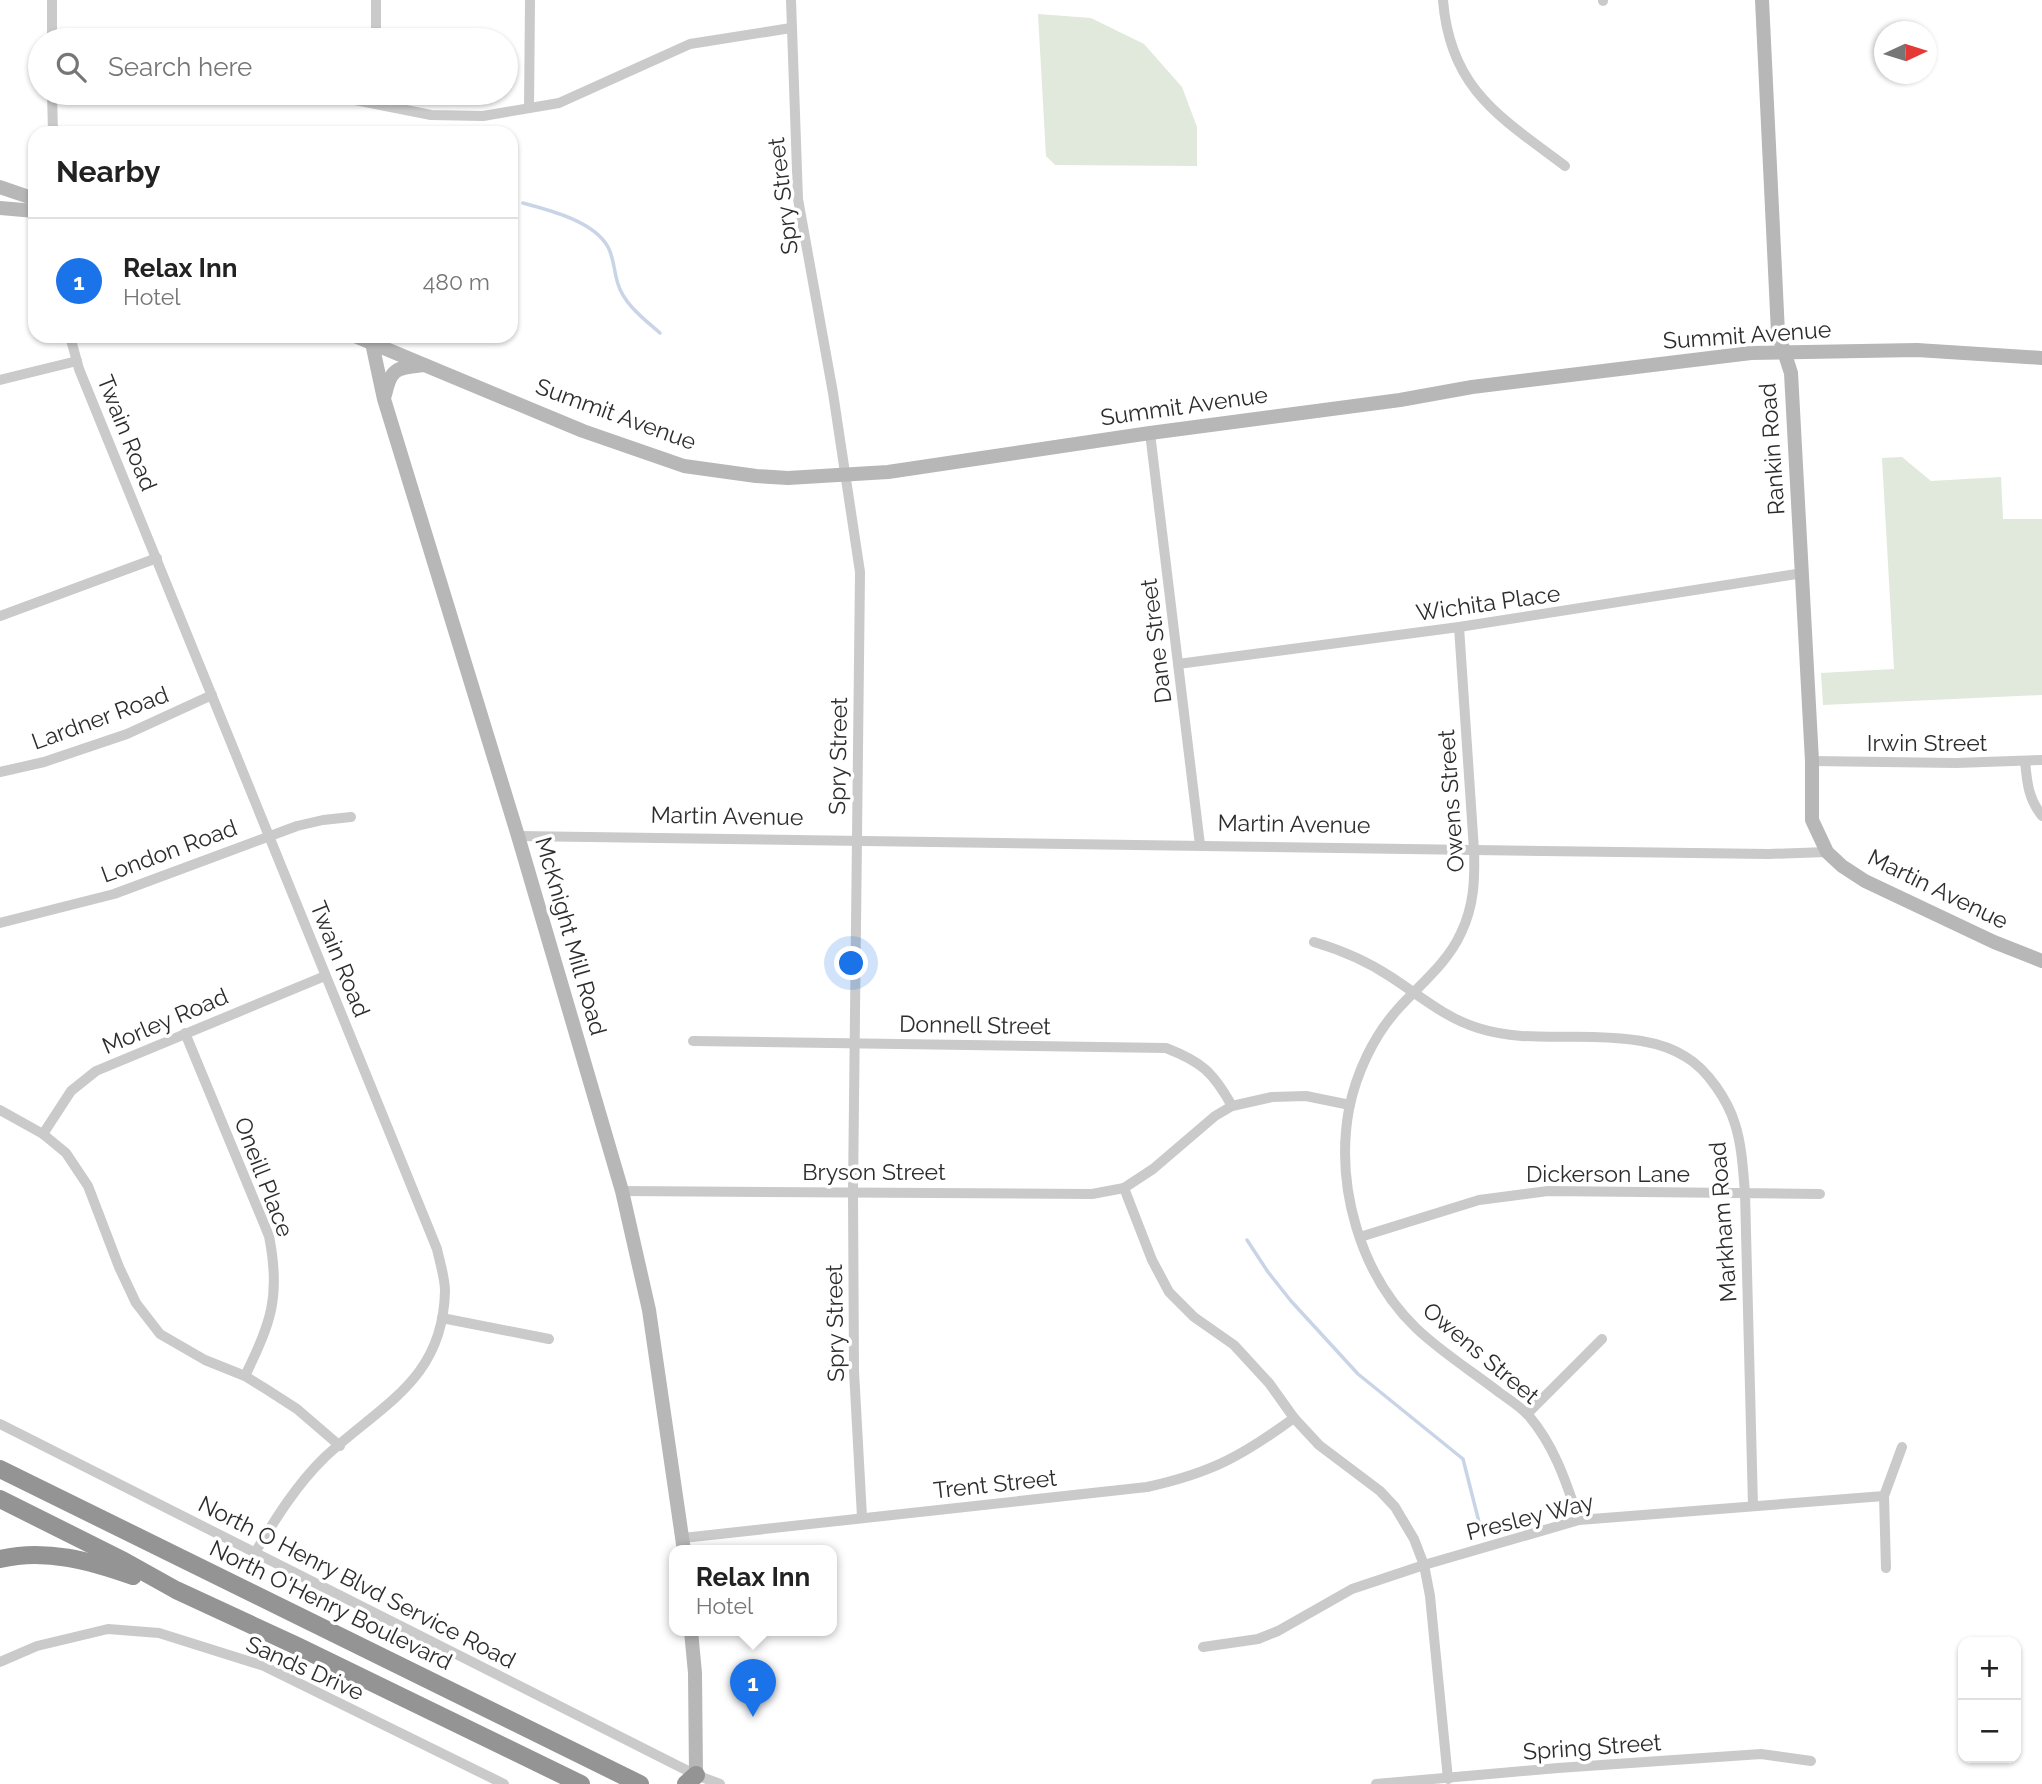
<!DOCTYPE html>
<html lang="en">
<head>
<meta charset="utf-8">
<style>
  body { margin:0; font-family:Raleway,sans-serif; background:#f2f2f2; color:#222 }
  .controls { position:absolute; right:21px; bottom:21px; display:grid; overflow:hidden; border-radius:14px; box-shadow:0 2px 5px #0004 }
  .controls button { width:63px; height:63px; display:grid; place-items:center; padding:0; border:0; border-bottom:2px solid #e0e0e0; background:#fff; color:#222; font:35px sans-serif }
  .compass { position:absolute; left:1874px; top:21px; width:63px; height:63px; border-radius:50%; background:#fff; box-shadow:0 2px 5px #0004; rotate:86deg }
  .you { position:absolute; left:852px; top:964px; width:24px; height:24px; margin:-18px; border:5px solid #fff; border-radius:50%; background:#1a73e8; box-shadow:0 0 0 10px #1a73e833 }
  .badge { display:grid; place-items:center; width:46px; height:46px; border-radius:50%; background:#1a73e8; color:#fff; font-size:23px; font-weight:700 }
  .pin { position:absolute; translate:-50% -58px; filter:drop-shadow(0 2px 4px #0008) }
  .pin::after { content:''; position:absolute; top:37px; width:24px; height:21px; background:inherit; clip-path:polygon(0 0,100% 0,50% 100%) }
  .popup { position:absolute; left:669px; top:1545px; width:168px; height:91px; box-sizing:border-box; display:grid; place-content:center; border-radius:14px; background:#fff; filter:drop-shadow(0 2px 5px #0005); font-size:23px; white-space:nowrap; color:#767676 }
  .popup b { font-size:26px; color:#222 }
  .popup::after { content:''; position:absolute; left:50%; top:100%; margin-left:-14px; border:14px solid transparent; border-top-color:#fff }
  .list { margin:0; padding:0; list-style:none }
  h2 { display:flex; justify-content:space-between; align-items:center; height:91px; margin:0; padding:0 28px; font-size:30px }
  h2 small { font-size:23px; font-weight:400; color:#767676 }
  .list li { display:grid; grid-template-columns:46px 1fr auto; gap:21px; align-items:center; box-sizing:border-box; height:126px; padding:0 28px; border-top:2px solid #e0e0e0 }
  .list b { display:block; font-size:26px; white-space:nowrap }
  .list p { margin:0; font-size:23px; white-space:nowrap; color:#767676 }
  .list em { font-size:23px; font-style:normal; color:#767676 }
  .icon { flex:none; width:38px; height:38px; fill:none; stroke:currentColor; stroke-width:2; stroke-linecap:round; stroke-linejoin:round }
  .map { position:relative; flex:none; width:2042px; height:1784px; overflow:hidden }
  .search { position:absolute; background:#fff; box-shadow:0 2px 5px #0004; left:28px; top:28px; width:490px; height:77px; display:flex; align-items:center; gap:18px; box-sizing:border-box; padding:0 24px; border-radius:38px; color:#767676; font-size:26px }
  .panel { position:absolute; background:#fff; box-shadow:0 2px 5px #0004; left:28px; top:126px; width:490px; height:217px; border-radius:21px }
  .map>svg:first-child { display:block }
  .green { fill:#e0e9db }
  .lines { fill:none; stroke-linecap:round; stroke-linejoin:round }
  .stream { stroke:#c9d5e7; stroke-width:3.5 }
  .street { stroke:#cacaca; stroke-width:10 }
  .secondary { stroke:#b7b7b7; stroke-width:14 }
  .highway { stroke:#949494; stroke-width:18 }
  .labels { text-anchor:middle; stroke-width:7; stroke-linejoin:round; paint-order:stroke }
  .street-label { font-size:23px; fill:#2d2d2d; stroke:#fff }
</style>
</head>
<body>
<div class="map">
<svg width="2042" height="1784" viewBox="0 0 2042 1784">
  <rect width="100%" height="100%" fill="#fff"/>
  <g class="green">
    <polygon points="1038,14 1091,18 1144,44 1182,87 1197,127 1197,166 1055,165 1046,156"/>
    <polygon points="1902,457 1931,481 2001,477 2003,519 2042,519 2042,695 1823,705 1821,673 1894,669 1882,458"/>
  </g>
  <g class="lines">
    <g class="stream">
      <path d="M523 203C549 210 594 221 608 247 614 258 614 272 618 284 624 304 644 319 660 333"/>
      <polyline points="1247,1240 1268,1272 1291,1301 1358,1374 1463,1459 1479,1522"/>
    </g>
    <g class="street">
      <polyline points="791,0 798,199 833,393 860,572 853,1191 854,1371 862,1517"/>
      <path d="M1443 0C1450 89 1500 117 1565 166"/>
      <polyline points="1603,0 1603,1"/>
      <polyline points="52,40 52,0"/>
      <polyline points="376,40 376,0"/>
      <polyline points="52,93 53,133"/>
      <polyline points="320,93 431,115 483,116 559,103 690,44 791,28"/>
      <polyline points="529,108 530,0"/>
      <path d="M70 336 79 369 437 1249C440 1263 445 1278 445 1291 443 1380 382 1404 325 1457 297 1484 276 1518 256 1551"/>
      <polyline points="0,380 77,361"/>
      <polyline points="1150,433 1200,845"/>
      <polyline points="0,616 157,558"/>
      <path d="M1459 627 1474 850C1475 880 1474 906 1461 933 1447 964 1419 985 1397 1010 1373 1037 1356 1074 1349 1109 1335 1186 1360 1274 1416 1328 1441 1352 1473 1372 1500 1393 1510 1400 1521 1407 1529 1416 1555 1447 1566 1482 1579 1520"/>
      <polyline points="1178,664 1459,627 1803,573"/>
      <polyline points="1812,761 1956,763 2042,760"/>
      <path d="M2025 761C2027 782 2028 798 2042 816"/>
      <polyline points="0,772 44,762 127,734 212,695"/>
      <polyline points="518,836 1474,850 1769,854 1827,852"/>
      <polyline points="0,923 114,894 297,826 323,820 351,817"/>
      <path d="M1314 942C1341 950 1367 961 1391 977 1419 995 1445 1018 1478 1028 1516 1040 1554 1036 1594 1037 1624 1038 1660 1040 1686 1057 1708 1070 1728 1101 1735 1124 1742 1146 1743 1170 1745 1193L1753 1506"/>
      <path d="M185 1033 269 1236C281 1297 271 1322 245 1376"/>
      <path d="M693 1041 1166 1048C1202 1062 1213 1072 1232 1106"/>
      <polyline points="0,1110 43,1134 66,1153 88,1186 119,1267 136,1303 160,1334 205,1360 245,1376 266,1389 297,1409 340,1446"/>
      <polyline points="43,1134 71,1091 96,1071 325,976"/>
      <polyline points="1124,1188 1152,1260 1169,1292 1194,1317 1234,1345 1269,1383 1294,1418 1319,1445 1380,1491 1395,1507 1414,1539 1424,1565 1430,1596 1448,1779"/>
      <polyline points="622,1191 1092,1194 1124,1188 1153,1169 1215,1116 1232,1106 1272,1097 1306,1096 1350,1105"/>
      <polyline points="1360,1237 1479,1200 1548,1191 1820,1194"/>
      <polyline points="442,1318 549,1339"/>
      <polyline points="1527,1414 1602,1339"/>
      <path d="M0 1424C233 1540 464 1659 696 1775L720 1784"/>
      <path d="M683 1538 1147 1487C1211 1473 1242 1456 1294 1418"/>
      <polyline points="1886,1568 1884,1496 1902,1447"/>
      <polyline points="1203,1647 1258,1639 1278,1631 1352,1589 1424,1565 1579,1520 1884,1496"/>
      <polyline points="0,1662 37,1646 108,1629 159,1633 264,1666 504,1784"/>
      <polyline points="1376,1784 1558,1768 1761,1754 1811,1761"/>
    </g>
    <g class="secondary">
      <polyline points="1762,0 1778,333 1791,373 1812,761 1812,820 1827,852 1842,866 1865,881 1994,942 2042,961"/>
      <polyline points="0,187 35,199"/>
      <polyline points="0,208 35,211"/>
      <polyline points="355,336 583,431 684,466 756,476 788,478 888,472 1150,433 1400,400 1472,387 1751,353 1917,350 2042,358"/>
      <polyline points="372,343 384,399 518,836 622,1191 649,1310 684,1551"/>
      <path d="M385 395C391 367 397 368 424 365"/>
      <polyline points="691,1631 695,1673 696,1775"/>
    </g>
    <g class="highway">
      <polyline points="0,1469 640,1784"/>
      <polyline points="0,1499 124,1561 176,1590 297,1646 581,1784"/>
      <path d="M0 1559C45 1548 91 1561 133 1576"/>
      <polyline points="686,1784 696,1775"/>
    </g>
  </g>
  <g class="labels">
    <g class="street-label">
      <text transform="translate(783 196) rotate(-97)" y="8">Spry Street</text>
      <text transform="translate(1747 335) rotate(-4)" y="8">Summit Avenue</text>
      <text transform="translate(1184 406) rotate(-8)" y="8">Summit Avenue</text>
      <text transform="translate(616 414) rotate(20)" y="8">Summit Avenue</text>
      <text transform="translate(127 433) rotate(68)" y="8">Twain Road</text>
      <text transform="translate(1772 449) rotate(-94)" y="8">Rankin Road</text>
      <text transform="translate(1488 603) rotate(-8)" y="8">Wichita Place</text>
      <text transform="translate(1156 641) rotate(-97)" y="8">Dane Street</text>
      <text transform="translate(100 718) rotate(-20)" y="8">Lardner Road</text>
      <text x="1927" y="751">Irwin Street</text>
      <text transform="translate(838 756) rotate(-89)" y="8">Spry Street</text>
      <text transform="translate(1451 801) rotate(-94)" y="8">Owens Street</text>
      <text transform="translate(727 816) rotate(1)" y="8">Martin Avenue</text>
      <text transform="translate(1294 824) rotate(1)" y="8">Martin Avenue</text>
      <text transform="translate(169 851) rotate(-20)" y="8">London Road</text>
      <text transform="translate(1938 889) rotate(26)" y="8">Martin Avenue</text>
      <text transform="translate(571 936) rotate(74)" y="8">McKnight Mill Road</text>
      <text transform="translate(340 959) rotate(68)" y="8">Twain Road</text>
      <text transform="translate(165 1021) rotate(-23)" y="8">Morley Road</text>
      <text transform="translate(975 1025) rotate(1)" y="8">Donnell Street</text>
      <text x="874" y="1180">Bryson Street</text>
      <text x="1608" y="1182">Dickerson Lane</text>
      <text transform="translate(264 1177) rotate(69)" y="8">Oneill Place</text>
      <text transform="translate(1723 1222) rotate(-94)" y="8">Markham Road</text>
      <text transform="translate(835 1323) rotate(-91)" y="8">Spry Street</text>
      <text transform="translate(1481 1353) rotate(40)" y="8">Owens Street</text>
      <text transform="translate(995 1484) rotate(-6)" y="8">Trent Street</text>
      <text transform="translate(1530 1517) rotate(-14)" y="8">Presley Way</text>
      <text transform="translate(357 1582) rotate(27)" y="8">North O Henry Blvd Service Road</text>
      <text transform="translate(331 1605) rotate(26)" y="8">North O'Henry Boulevard</text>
      <text transform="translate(305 1668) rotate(24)" y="8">Sands Drive</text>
      <text transform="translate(1592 1747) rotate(-4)" y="8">Spring Street</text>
    </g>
  </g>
</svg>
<div class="controls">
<button>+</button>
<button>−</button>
</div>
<svg class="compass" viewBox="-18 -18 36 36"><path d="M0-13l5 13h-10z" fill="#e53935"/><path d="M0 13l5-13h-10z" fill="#767676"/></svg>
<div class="you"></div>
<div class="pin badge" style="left:753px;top:1717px">1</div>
<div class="popup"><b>Relax Inn</b>Hotel</div>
<div class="search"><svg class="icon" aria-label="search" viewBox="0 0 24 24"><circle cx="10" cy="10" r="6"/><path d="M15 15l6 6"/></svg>Search here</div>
<section class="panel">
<h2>Nearby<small></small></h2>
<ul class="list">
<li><span class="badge">1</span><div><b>Relax Inn</b><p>Hotel</p></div><em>480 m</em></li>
</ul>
</section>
</div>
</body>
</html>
